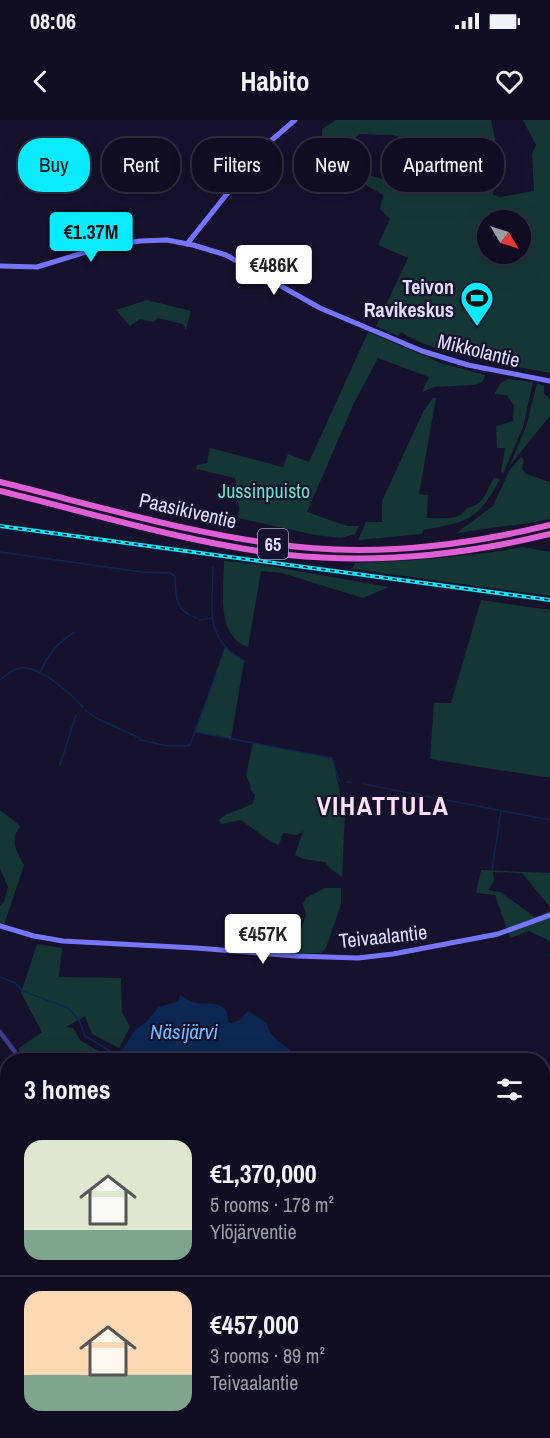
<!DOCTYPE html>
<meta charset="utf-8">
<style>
body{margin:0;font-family:"Archivo Narrow",sans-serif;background:#19162a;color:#f1f3f6;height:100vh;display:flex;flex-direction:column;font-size:22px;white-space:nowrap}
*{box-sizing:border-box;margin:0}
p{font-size:20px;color:#9c9ca5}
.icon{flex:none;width:33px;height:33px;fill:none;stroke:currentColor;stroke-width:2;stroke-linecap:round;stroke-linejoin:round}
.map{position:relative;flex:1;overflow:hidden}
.sheet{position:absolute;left:0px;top:933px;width:550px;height:386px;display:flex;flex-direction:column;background:#100d22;border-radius:24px 24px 0 0;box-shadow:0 6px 24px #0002,0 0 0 2px #302d40}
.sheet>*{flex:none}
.top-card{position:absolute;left:18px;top:18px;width:514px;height:54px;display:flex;gap:12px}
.needle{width:39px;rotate:128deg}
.controls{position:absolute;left:477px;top:90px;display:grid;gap:12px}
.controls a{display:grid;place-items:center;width:54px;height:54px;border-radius:50%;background:#100d22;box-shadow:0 6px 24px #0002,0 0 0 2px #302d40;font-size:30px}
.price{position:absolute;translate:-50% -51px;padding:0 14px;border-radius:6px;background:#fff;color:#222;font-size:20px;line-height:39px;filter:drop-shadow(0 2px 3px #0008)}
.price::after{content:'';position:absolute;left:50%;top:36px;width:18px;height:14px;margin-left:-9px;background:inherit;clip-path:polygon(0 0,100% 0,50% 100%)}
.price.on{background:#0aebff;color:#111}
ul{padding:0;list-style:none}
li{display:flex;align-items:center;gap:18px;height:150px;padding:0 24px}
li+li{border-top:2px solid #302d40}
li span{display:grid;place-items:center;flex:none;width:168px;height:120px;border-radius:18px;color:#555}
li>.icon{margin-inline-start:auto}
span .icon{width:72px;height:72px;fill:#fffc;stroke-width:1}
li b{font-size:26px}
h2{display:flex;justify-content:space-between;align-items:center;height:72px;padding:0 24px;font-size:26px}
.pill{padding:0 21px;border-radius:24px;background:#100d22;box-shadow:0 6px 24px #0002,0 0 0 2px #302d40;font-size:21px;line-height:54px}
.pill.on{background:#0aebff;color:#111}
.status{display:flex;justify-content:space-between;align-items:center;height:42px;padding:0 30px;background:#100d22;direction:ltr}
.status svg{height:16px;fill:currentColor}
header{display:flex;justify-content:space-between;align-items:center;height:78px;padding:0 24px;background:#100d22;font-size:27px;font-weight:700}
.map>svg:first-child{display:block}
.green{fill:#143736;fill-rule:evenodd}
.water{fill:#0c2751}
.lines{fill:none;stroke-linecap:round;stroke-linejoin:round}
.stream{stroke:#0c2751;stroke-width:1.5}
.tertiary{stroke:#3e3c8d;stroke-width:4.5}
.secondary{stroke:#7675ff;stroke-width:5}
.trunk{stroke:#e15fd5;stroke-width:6}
.rail-casing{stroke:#0aebff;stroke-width:4}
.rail{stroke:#16112d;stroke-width:1.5;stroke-dasharray:4.5;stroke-linecap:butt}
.labels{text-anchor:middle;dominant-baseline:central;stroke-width:4.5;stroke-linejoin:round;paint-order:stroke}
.shield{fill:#16112d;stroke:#a4a0c0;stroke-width:1.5}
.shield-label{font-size:18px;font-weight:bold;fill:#e1deff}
.poi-label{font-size:20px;font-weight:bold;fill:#e1deff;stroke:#16112d;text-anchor:end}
.street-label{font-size:20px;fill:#e1deff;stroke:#16112d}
.park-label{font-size:20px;fill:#65e3c2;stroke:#16112d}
.water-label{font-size:21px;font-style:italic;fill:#6cbdff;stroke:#16112d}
.district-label{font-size:26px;font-weight:bold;letter-spacing:1.5px;fill:#ffe0f4;stroke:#16112d}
</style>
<div class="status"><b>08:06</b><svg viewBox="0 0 49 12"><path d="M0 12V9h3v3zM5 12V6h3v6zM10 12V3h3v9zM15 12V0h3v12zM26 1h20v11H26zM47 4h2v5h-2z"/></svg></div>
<header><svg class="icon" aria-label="back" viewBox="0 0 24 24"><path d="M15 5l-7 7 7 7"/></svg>Habito<svg class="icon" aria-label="heart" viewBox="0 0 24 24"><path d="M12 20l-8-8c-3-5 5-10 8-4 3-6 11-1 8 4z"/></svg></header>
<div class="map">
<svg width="550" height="1318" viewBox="0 0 550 1318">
<rect width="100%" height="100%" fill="#16112d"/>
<g class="green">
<path d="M336 0H491L502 53 500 63 494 65 493 75 500 77 534 71 532 34 536 25 523 0H550V253C503 243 442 238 401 212L398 216 376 206 408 138 378 125 390 99 380 89 383 75 364 64 316 63 308 26 324 27 323 44 391 61 420 73 437 28 393 15 359 14 350 23 322 18V9ZM520 100V134H488V100Z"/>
<polygon points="147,180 191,191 186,210 183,204 158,198 153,202 140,199 130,206 116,190"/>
<path d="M368 212 441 243 485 255C483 262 482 263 475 265L434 267 422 272 429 257 378 238 354 283 307 392 347 406H359L355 414 341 418 315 415 238 398 239 389 235 358 196 349 197 345 207 343 210 328 283 347 288 334 309 342Z"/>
<polygon points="507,259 533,262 523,307 503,354 501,352 505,328 497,328 496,306 513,301 514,286 507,275 494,274 501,263"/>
<polygon points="537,263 544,266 544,274 550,279 550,296 510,345 526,307"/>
<path d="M433 278H436L419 374 428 375 427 398C439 398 461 401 467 388 485 384 485 373 494 358L500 359C478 400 468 402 423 410L422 414 358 420 366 402H382V381L424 290Z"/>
<path d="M521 337 524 340 522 349 526 354 550 362V399C518 406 487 407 455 414L493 386 509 351Z"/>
<path d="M523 427 550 432V476L352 449 355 443C413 441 466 437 523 427Z"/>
<path d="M224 441 263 445 389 467 363 478 282 453 261 451 248 527C215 516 224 469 224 441Z"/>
<polygon points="481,480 550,490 550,658 430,639 434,583 451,583"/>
<polygon points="225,527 244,541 231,619 195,612"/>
<polygon points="253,623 332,638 345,693 342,757 330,748 325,742 304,739 295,735 303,711 297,715 283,713 279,725 271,722 241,700 222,704 218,700 227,694 253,684 255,675 251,670 250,664 246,655"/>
<path d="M0 690 19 705 20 707C9 720 17 732 24 745L4 805 0 804V786L4 782 8 767 0 748Z"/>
<polygon points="481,750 550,753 550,787 522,753 493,752 494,761 488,770 500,772 535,797 550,791 550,821 529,811 510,818 495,775 476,773"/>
<polygon points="325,768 341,768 341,784 326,828 321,833 297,833 298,818 306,795 303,784 306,778"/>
<polygon points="37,824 62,828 59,857 121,858 122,892 130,907 119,928 92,914 85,896 97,889 66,907 73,908 80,920 103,934 98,940 25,940 18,929 42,912 21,873"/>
</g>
<g class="water">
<path d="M180 875C185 878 192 883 197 883 212 884 229 881 228 902L231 903 240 900 248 891 267 903C268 915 281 923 290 930L291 940H105L108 937 118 936 135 910 146 902 159 887 178 881Z"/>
<polygon points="136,1311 445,1311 445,1312 444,1318 139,1318"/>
</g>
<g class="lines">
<g class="stream">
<path d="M0 432 141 452 170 453 175 456C176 477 174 490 197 498"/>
<path d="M213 447C213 487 203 519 244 541"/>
<polyline points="199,500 213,498"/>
<path d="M40 553C47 535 58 522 75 512"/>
<path d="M0 560C6 555 13 549 20 548 40 545 71 574 83 587"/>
<path d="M85 590 98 599 140 618V620C156 623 174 629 190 625L195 612 332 638 339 661"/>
<polyline points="195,612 216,554"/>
<polyline points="60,645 76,595"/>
<polyline points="346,662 351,662"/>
<polyline points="363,664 550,700"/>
<polyline points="492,750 501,691"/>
<polyline points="549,836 550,835"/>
<polyline points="0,857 15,863 23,871 68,888 79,900 85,916 118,936"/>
</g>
<g class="tertiary">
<polyline points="0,912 21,940"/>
<polyline points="0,1126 8,1128"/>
</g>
<g class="secondary">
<polyline points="187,124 266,25 295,0"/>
<polyline points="0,146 37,147 109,125 140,121 167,120 193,125 226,135 320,188 422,231 468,245 550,261"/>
<polyline points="0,806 34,816 63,821 196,828 296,836 358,838 393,834 498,814 550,795"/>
</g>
<g class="trunk">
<path d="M0 362C102 387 206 419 311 428 392 435 472 424 550 405"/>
<path d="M0 371C95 394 191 424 288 435 376 444 464 435 550 414"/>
</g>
<defs>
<polyline id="rail" points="0,406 550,480"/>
</defs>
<use href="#rail" class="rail-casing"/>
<use href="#rail" class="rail"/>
</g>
<defs>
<symbol id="stadium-pin" viewBox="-11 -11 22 30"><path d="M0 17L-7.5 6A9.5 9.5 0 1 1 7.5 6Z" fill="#0aebff" stroke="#16112d"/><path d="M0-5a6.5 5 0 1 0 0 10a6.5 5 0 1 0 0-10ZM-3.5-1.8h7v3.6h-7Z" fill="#111"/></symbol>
</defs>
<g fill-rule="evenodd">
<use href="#stadium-pin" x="458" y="159" width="38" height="52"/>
</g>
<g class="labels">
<rect class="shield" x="258" y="409" width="30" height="30" rx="4.5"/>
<g class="shield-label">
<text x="273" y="424">65</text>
</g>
<g class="poi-label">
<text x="454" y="166">Teivon<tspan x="454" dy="23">Ravikeskus</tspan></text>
</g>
<g class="street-label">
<text transform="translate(479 230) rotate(14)">Mikkolantie</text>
<text transform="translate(188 390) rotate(13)">Paasikiventie</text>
<text transform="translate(383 816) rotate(-6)">Teivaalantie</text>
</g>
<g class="park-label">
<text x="264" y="370">Jussinpuisto</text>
</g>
<g class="water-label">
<text x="184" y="911">Näsijärvi</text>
</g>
<g class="district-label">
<text x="383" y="685">VIHATTULA</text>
</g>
</g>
</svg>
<div class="controls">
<a><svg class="needle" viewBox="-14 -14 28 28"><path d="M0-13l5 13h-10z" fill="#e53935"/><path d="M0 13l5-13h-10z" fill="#9c9ca5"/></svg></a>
</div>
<b class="price on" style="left:91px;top:143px">€1.37M</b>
<b class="price" style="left:274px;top:176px">€486K</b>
<b class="price" style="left:263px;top:845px">€457K</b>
<div class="top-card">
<a class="pill on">Buy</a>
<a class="pill">Rent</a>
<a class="pill">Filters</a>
<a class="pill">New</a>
<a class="pill">Apartment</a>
</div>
<section class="sheet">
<h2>3 homes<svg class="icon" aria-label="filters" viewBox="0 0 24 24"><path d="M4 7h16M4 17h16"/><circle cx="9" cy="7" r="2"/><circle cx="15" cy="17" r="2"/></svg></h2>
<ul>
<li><span style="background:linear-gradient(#dfe7d0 75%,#7fa58c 0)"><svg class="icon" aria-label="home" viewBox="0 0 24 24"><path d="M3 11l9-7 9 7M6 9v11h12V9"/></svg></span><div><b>€1,370,000</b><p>5 rooms · 178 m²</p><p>Ylöjärventie</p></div></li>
<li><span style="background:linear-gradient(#ffd9b3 70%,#7fa58c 0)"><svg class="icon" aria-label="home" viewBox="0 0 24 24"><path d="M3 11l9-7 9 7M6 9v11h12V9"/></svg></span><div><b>€457,000</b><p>3 rooms · 89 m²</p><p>Teivaalantie</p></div></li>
</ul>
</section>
</div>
